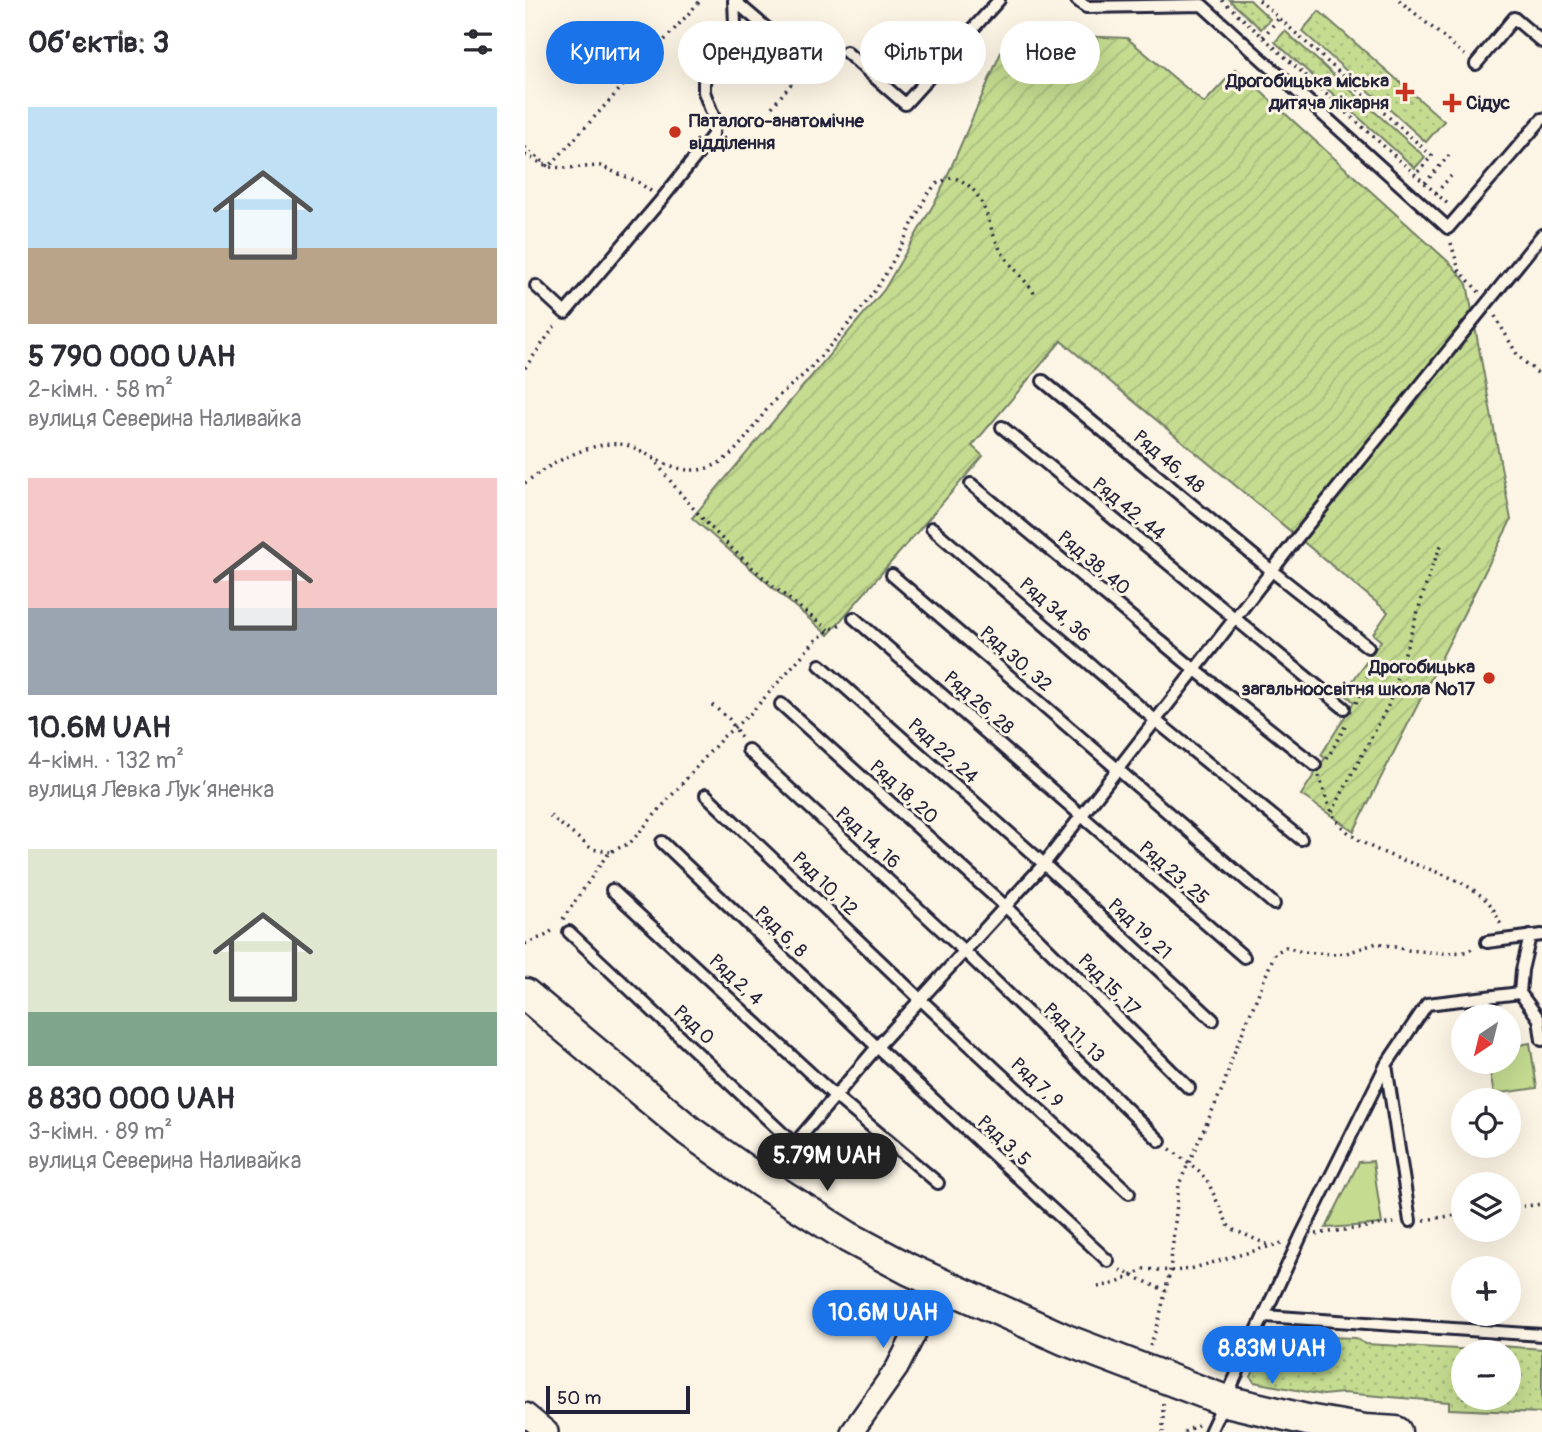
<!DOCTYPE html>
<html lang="uk">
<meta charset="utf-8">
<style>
body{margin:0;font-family:Pangolin,sans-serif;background:#f7f7f7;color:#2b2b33;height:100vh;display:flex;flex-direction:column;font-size:26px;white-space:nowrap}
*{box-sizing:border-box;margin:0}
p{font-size:23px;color:#7c7c81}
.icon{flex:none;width:38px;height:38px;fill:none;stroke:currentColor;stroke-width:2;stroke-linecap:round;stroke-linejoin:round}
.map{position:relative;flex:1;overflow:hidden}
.side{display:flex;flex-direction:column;background:#fff;width:525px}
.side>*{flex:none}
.guide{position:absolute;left:21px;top:21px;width:665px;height:63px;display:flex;gap:14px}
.needle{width:46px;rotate:215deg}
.controls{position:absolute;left:926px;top:1004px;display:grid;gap:14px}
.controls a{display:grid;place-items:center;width:70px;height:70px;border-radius:50%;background:#fff;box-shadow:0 7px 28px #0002;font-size:35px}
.scale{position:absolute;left:21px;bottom:18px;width:144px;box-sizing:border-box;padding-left:7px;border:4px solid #22223b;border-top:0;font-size:19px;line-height:24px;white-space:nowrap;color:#22223b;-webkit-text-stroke:5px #fcf5e5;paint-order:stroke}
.price{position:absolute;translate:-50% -60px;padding:0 16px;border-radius:24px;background:#1a73e8;color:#fff;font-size:23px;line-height:46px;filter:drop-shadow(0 2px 4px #0008)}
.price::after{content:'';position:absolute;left:50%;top:42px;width:21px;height:16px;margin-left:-10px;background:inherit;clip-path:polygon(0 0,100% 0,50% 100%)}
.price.selected{background:#222;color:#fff}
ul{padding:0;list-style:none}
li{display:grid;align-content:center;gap:14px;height:371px;padding:0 28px}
li span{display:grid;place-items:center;height:217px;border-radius:0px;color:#555}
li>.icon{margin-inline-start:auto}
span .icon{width:126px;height:126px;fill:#fffc;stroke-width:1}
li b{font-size:30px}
h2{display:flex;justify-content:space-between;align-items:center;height:84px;padding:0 28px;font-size:30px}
.chip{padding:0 24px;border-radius:32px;background:#fff;box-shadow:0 7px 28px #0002;font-size:24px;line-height:63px}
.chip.selected{background:#1a73e8;color:#fff}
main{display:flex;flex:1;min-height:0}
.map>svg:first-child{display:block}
.grass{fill:url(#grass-dots);stroke:#737e66;stroke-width:2;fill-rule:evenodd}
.park{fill:#c4db90;stroke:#737e66;stroke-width:2}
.garden{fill:url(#garden-furrows);stroke:#737e66;stroke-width:2}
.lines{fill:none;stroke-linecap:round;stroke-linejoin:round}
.lane-casing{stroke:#22223b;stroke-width:16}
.street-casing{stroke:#22223b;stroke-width:26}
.secondary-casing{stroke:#22223b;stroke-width:35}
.path{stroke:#22223b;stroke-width:3.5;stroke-dasharray:2 5;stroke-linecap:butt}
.lane{stroke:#fcf5e5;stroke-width:10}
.street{stroke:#fcf5e5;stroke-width:21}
.secondary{stroke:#fcf5e5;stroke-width:30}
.poi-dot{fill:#c8321e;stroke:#fcf5e5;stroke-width:2.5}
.labels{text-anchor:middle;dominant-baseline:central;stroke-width:6;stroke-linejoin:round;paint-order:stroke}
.poi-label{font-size:19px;font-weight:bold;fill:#22223b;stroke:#fcf5e5;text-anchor:end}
.street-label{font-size:19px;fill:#22223b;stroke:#fcf5e5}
</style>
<main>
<section class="side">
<h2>Об’єктів: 3<svg class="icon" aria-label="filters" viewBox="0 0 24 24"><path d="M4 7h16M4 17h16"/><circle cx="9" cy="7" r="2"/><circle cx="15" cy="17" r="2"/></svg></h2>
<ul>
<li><span style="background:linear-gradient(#bfe0f5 65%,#b9a48a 0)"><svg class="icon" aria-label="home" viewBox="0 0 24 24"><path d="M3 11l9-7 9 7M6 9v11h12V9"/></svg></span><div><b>5 790 000 UAH</b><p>2-кімн. · 58 m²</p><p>вулиця Северина Наливайка</p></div></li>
<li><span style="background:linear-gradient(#f6c9c9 60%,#9aa5b1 0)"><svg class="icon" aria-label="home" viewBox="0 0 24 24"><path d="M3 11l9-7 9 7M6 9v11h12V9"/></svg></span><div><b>10.6M UAH</b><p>4-кімн. · 132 m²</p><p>вулиця Левка Лукʼяненка</p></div></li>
<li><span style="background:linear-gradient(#dfe7d0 75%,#7fa58c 0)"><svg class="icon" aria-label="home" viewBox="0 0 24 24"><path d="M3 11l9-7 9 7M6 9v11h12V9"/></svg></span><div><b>8 830 000 UAH</b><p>3-кімн. · 89 m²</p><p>вулиця Северина Наливайка</p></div></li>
</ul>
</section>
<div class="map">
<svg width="1017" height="1432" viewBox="0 0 1017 1432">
<defs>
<pattern id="grass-dots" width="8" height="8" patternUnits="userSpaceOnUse" patternTransform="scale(1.75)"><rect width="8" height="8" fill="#c4db90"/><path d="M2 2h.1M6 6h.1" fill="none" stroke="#a8bc7d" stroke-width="1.8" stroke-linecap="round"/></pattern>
<pattern id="garden-furrows" width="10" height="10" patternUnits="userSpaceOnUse" patternTransform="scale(1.75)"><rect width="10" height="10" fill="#c4db90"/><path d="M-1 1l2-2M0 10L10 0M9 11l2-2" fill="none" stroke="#a8bc7d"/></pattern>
</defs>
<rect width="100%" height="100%" fill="#fcf5e5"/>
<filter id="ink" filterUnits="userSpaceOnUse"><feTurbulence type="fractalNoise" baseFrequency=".0143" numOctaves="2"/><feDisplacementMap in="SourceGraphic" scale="14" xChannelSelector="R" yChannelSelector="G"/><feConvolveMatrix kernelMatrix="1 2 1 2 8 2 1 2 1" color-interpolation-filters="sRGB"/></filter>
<g filter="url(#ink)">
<g class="grass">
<polygon points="704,0 725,0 745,19 736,29"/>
<polygon points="794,11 919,121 901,142 777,31"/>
<polygon points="760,31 900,157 890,168 750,42"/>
<path d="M748 1335 831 1338 840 1344 970 1351 976 1346 1017 1349V1413L924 1409V1402L818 1393 798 1395 729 1382 726 1377 741 1341ZM938 1353H984V1398H938Z"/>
</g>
<g class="park">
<polygon points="1005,1043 1012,1088 969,1094 963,1062 984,1062 984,1047"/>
<polygon points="848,1161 857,1224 801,1228 834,1162"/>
</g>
<polygon class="garden" points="554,36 602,38 679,103 711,69 927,265 942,284 986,520 829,831 776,795 800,758 796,755 829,702 819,693 856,641 848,634 863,612 536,341 447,446 458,456 303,635 167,518 359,290 414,195 480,43"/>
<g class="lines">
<defs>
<g id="lane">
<polyline points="552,0 561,7 677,5 923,228 1017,119"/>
<polyline points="211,2 267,50"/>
<polyline points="321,52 380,104 474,0"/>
<polyline points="951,64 989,18 1017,42"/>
<polyline points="11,286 40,313 137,199 188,135 189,118 179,92 179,82 210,24 209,0"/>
<polyline points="518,381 747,571 843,647"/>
<polyline points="477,427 819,708"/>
<polyline points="446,484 669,669 790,765"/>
<polyline points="407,528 630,720 776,839"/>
<polyline points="367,575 749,904"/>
<polyline points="329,618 719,957"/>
<polyline points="295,665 519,864 688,1020"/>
<polyline points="256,704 480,906 664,1088"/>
<polyline points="223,750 439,951 635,1141"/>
<polyline points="181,795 395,999 604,1193"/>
<polyline points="137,842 352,1047 583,1261"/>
<polyline points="87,890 310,1096 413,1183"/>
<polyline points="44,932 269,1144"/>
<polyline points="1005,936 997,970 995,993 1014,1019 1017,1040"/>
<polyline points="962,942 1017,935"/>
<polyline points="861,1065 885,1221"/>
<polyline points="238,1181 352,1047 519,864 773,537 1017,235"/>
<polyline points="739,1316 1017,1335"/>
<polyline points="685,1432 776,1236 861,1065 902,1004 995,993"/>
</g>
<g id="street">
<polyline points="0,1414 22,1432"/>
<polyline points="327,1432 372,1368 415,1284"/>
</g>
<polyline id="secondary" points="0,994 164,1131 236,1182 323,1237 385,1270 541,1340 701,1401 782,1420 840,1430 871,1432"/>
</defs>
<use href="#lane" class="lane-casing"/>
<use href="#street" class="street-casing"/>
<use href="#secondary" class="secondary-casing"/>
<g class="path">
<polyline points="697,0 924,205"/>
<polyline points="734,0 907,156 891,174"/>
<polyline points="874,0 941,56"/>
<polyline points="738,37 754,18"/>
<polyline points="279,47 286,45 309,49"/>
<polyline points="247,107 266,84 266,64"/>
<polyline points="0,147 24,167 176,0"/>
<polyline points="0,155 24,167 43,168 75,166 113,182 127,192"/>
<polyline points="900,183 926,153"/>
<polyline points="911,193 926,176"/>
<polyline points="926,243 934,270 954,292"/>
<polyline points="970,316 993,356 1017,377"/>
<polyline points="0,368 32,323"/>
<path d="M128 458C177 526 237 580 304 630"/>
<path d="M0 483C24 464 76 434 107 447 128 456 146 471 171 470 208 468 226 427 248 402 259 389 275 380 287 366 311 339 341 306 360 275 375 249 388 222 402 195L411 184 427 177C464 188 460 227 478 254 487 268 500 279 509 293"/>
<polyline points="831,703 850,659"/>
<polyline points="187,705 204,719 217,739"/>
<polyline points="802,759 822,723"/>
<path d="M794 776C799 790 803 810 812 821 848 865 924 862 963 902 969 908 972 917 976 925"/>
<polyline points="807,812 864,704 906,569 918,541"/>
<polyline points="25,816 67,849 85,852"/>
<polyline points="38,919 79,859 85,852 105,843 198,737 225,714 290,641 304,630 318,623"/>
<polyline points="0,944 22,935 30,928"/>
<polyline points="645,1149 674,1171 683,1182 703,1225 709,1230 746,1246"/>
<polyline points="984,1208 1017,1204"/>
<polyline points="899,1220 938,1214"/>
<polyline points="791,1234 870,1223"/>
<polyline points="595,1270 641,1291"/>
<polyline points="573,1287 592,1283 619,1269 650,1271 665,1269 757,1243"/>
<polyline points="625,1346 633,1324 645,1271 654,1184 699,1085 707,1058 750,953 761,947 777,952 807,954 822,953 852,943 883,950 917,953 941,952 951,947"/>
<polyline points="638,1403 638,1432"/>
<polyline points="659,1432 673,1425"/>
</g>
<use href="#lane" class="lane"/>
<use href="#street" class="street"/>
<use href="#secondary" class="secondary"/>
</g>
</g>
<g class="poi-dot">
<path d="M876.5 81.5h7v7h7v7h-7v7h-7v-7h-7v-7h7z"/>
<path d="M923.5 92.5h7v7h7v7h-7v7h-7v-7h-7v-7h7z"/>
<circle cx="150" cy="132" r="7"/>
<circle cx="964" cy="678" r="7"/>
</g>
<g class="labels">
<g class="poi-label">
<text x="864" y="81">Дрогобицька міська<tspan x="864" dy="22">дитяча лікарня</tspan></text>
<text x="941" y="103" text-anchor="start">Сідус</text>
<text x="164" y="121" text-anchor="start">Паталого-анатомічне<tspan x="164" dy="22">відділення</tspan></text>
<text x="950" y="667">Дрогобицька<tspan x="950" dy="22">загальноосвітня школа №17</tspan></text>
</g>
<g class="street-label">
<text transform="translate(644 462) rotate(40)">Ряд 46, 48</text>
<text transform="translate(604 509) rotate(39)">Ряд 42, 44</text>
<text transform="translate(569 563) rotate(40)">Ряд 38, 40</text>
<text transform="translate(530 610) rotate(41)">Ряд 34, 36</text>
<text transform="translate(491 659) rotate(41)">Ряд 30, 32</text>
<text transform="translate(454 703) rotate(41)">Ряд 26, 28</text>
<text transform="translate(418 751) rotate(42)">Ряд 22, 24</text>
<text transform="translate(379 792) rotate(42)">Ряд 18, 20</text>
<text transform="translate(343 838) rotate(43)">Ряд 14, 16</text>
<text transform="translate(649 873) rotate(41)">Ряд 23, 25</text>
<text transform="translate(300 884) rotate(44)">Ряд 10, 12</text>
<text transform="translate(615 929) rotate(43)">Ряд 19, 21</text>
<text transform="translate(256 932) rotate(44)">Ряд 6, 8</text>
<text transform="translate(211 980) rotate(43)">Ряд 2, 4</text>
<text transform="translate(584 985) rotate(45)">Ряд 15, 17</text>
<text transform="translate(169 1025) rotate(43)">Ряд 0</text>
<text transform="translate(549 1033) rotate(44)">Ряд 11, 13</text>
<text transform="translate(512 1083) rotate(43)">Ряд 7, 9</text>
<text transform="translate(479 1141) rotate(43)">Ряд 3, 5</text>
</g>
</g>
</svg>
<div class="controls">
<a><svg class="needle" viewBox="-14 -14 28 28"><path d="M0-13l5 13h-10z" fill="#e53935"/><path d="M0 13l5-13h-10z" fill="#7c7c81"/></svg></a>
<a><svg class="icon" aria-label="locate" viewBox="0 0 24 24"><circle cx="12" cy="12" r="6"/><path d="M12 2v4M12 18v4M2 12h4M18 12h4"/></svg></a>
<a><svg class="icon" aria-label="layers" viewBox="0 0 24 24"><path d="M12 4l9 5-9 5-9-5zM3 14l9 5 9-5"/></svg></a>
<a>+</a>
<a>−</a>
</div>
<div class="scale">50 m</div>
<b class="price selected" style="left:302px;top:1193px">5.79M UAH</b>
<b class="price" style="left:358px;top:1350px">10.6M UAH</b>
<b class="price" style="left:747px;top:1386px">8.83M UAH</b>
<div class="guide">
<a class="chip selected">Купити</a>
<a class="chip">Орендувати</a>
<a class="chip">Фільтри</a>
<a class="chip">Нове</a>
</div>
</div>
</main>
